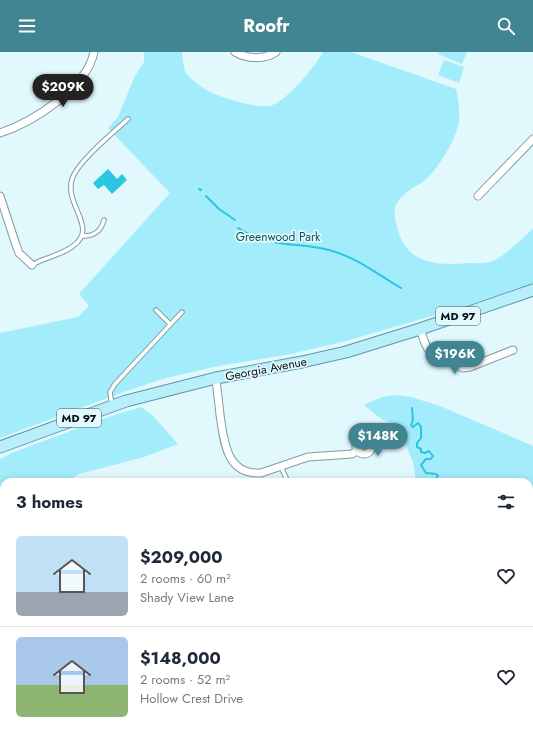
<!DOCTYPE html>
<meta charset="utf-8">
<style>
body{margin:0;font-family:Jost,sans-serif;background:#f6f6f7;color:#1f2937;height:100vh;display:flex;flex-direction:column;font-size:15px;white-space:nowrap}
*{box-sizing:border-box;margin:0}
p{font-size:13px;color:#747a83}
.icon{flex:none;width:22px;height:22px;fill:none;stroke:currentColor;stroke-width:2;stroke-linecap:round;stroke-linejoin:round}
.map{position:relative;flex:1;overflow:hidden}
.panel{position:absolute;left:0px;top:426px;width:533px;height:256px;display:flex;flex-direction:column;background:#fff;border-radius:12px 12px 0 0;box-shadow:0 2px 10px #0003}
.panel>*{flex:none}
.price{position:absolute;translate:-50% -34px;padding:0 9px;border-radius:14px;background:#418593;color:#fff;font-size:13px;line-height:26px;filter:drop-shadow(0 1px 2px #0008)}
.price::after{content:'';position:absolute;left:50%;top:24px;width:12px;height:9px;margin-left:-6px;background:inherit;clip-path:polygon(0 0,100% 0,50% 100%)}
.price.active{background:#222;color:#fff}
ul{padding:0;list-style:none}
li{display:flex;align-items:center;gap:12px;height:100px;padding:0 16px}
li+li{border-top:1px solid #e0e1e3}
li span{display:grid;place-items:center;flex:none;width:112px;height:80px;border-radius:6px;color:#555}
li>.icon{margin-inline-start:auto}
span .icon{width:48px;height:48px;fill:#fffc;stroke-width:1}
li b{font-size:17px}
h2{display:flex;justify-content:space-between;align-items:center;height:48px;padding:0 16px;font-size:17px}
header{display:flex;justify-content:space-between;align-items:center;height:52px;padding:0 16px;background:#418593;color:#fff;font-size:18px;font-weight:700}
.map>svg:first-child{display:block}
.green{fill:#a3ecfc}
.water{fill:#2bc6e1}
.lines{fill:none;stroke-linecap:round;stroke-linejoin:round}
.stream{stroke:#2bc6e1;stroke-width:2}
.lane-casing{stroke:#829ca2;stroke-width:5.5}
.street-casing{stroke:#829ca2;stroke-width:9}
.secondary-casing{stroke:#829ca2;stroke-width:12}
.primary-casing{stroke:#5b99a7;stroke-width:13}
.lane{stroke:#fff;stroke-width:3.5}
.street{stroke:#fff;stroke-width:7}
.secondary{stroke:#fff;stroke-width:10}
.primary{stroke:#b8effa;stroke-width:11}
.labels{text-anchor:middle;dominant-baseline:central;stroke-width:3.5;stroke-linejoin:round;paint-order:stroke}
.shield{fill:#e1f8fd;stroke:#485558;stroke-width:1}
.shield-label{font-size:11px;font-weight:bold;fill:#060f12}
.park-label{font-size:12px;fill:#15525d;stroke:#e1f8fd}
.street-label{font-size:12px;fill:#060f12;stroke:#e1f8fd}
</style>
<header><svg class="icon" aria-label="menu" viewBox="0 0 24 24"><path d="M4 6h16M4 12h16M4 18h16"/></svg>Roofr<svg class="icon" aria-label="search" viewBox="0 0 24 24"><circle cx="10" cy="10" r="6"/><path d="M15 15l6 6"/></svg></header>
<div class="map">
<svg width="533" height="682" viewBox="0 0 533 682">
<rect width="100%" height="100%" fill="#e1f8fd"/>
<g class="green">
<path d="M144 0H182C183 6 183 15 186 21 188 25 205 38 210 40 223 46 259 58 273 53 290 45 314 16 323 0H351L456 37C458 47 460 58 459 68 458 85 436 122 421 131 411 137 398 144 395 156 394 162 395 168 397 174 405 212 436 214 468 211 475 211 484 212 490 210 505 205 521 187 533 177V231L459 256 346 289 291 302 218 314 166 326 121 341 0 386V281L78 265 89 254 79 242 170 141 108 76 118 65 134 26 144 10Z"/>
<polygon points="439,0 467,0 462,12 438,2"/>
<polygon points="444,8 464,15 459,31 438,23"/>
<polygon points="396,343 411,345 440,354 533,394 533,591 529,586 529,430 416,430 413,410 397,374 380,366 364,353 382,345"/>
<polygon points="141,355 153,364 178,392 144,405 79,422 66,430 4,430 4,483 0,488 0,407 12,401 105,366"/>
<polygon points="0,489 4,494 4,515 0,510"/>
</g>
<polygon class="water" points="108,117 117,127 122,122 127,128 112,142 104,133 98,137 93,131"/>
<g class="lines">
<g class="stream">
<polyline points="199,137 201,138"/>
<polyline points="206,144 219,157 235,168"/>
<path d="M238 176C267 196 297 190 329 198 356 205 377 222 401 236"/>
<polyline points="412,356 413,368 411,373 413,375 418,371 421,375 421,386 417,391 417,395 421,397 421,400 425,401 429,399 433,404 431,407 426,407 421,413 426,421 436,422 438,424 434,430"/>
<polyline points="529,520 533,531"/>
<polyline points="533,543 532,546 533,548"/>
</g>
<defs>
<g id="lane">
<path d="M83 184C95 184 101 179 104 168"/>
<path d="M32 213C45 205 60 204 73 194 99 176 64 153 72 127 78 109 113 81 128 67"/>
<polyline points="156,258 170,272"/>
<polyline points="112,353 110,340 115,332 182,260"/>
<polyline points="281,415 288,430"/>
</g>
<g id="street">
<path d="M235 0C247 7 264 8 276 0"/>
<path d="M0 81C33 70 87 36 94 0"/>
<polyline points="0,144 16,193 19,201 32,213"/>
<polyline points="478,144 533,87"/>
<polyline points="420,277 425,291 428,297 433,301 463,316 470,315 513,298"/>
<path d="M216 326C217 339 219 351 220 363 224 389 226 423 261 421L308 405 352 402 358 398"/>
<circle cx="364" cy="394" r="8"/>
<polyline points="26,678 29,682"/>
<polyline points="293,678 318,679 329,678"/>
<polyline points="421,678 433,682"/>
<polyline points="114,682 115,678"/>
<polyline points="132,682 133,678"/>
<polyline points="190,682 191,678"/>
<polyline points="453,682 455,678"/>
</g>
<g id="secondary">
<polyline points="0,528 4,533"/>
<polyline points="90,678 90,682"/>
</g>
<polyline id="primary" points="0,395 126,349 216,326 302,310 346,300 420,277 533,238"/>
</defs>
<use href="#lane" class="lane-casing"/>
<use href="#street" class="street-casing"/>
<use href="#secondary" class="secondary-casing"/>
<use href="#primary" class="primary-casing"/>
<use href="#lane" class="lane"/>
<use href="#street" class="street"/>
<use href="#secondary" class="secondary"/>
<use href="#primary" class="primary"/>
</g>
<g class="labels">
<g class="shield">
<rect x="436" y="255" width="44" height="18" rx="3"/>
<rect x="57" y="357" width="44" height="18" rx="3"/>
</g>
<g class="shield-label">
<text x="458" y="264">MD 97</text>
<text x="79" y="366">MD 97</text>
</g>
<g class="park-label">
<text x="278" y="185">Greenwood Park</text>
</g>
<g class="street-label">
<text transform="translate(266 317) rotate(-11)">Georgia Avenue</text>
</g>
</g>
</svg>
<b class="price active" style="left:63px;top:56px">$209K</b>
<b class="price" style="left:455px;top:323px">$196K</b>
<b class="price" style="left:378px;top:405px">$148K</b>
<section class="panel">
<h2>3 homes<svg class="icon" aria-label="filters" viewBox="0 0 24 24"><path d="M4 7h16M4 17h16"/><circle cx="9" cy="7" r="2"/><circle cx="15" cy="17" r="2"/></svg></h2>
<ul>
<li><span style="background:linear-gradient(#bfe0f5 70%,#9aa5b1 0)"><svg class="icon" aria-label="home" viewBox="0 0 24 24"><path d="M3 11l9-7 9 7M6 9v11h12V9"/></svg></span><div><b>$209,000</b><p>2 rooms · 60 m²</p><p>Shady View Lane</p></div><svg class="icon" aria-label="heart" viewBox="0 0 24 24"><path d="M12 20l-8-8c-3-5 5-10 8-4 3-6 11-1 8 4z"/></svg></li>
<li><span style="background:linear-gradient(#a9c7e8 60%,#8fb573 0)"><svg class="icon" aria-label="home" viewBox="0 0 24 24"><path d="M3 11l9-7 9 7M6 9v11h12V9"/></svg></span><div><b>$148,000</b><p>2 rooms · 52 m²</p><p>Hollow Crest Drive</p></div><svg class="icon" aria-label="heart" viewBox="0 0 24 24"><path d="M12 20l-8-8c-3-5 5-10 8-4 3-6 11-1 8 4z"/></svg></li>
</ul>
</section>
</div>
